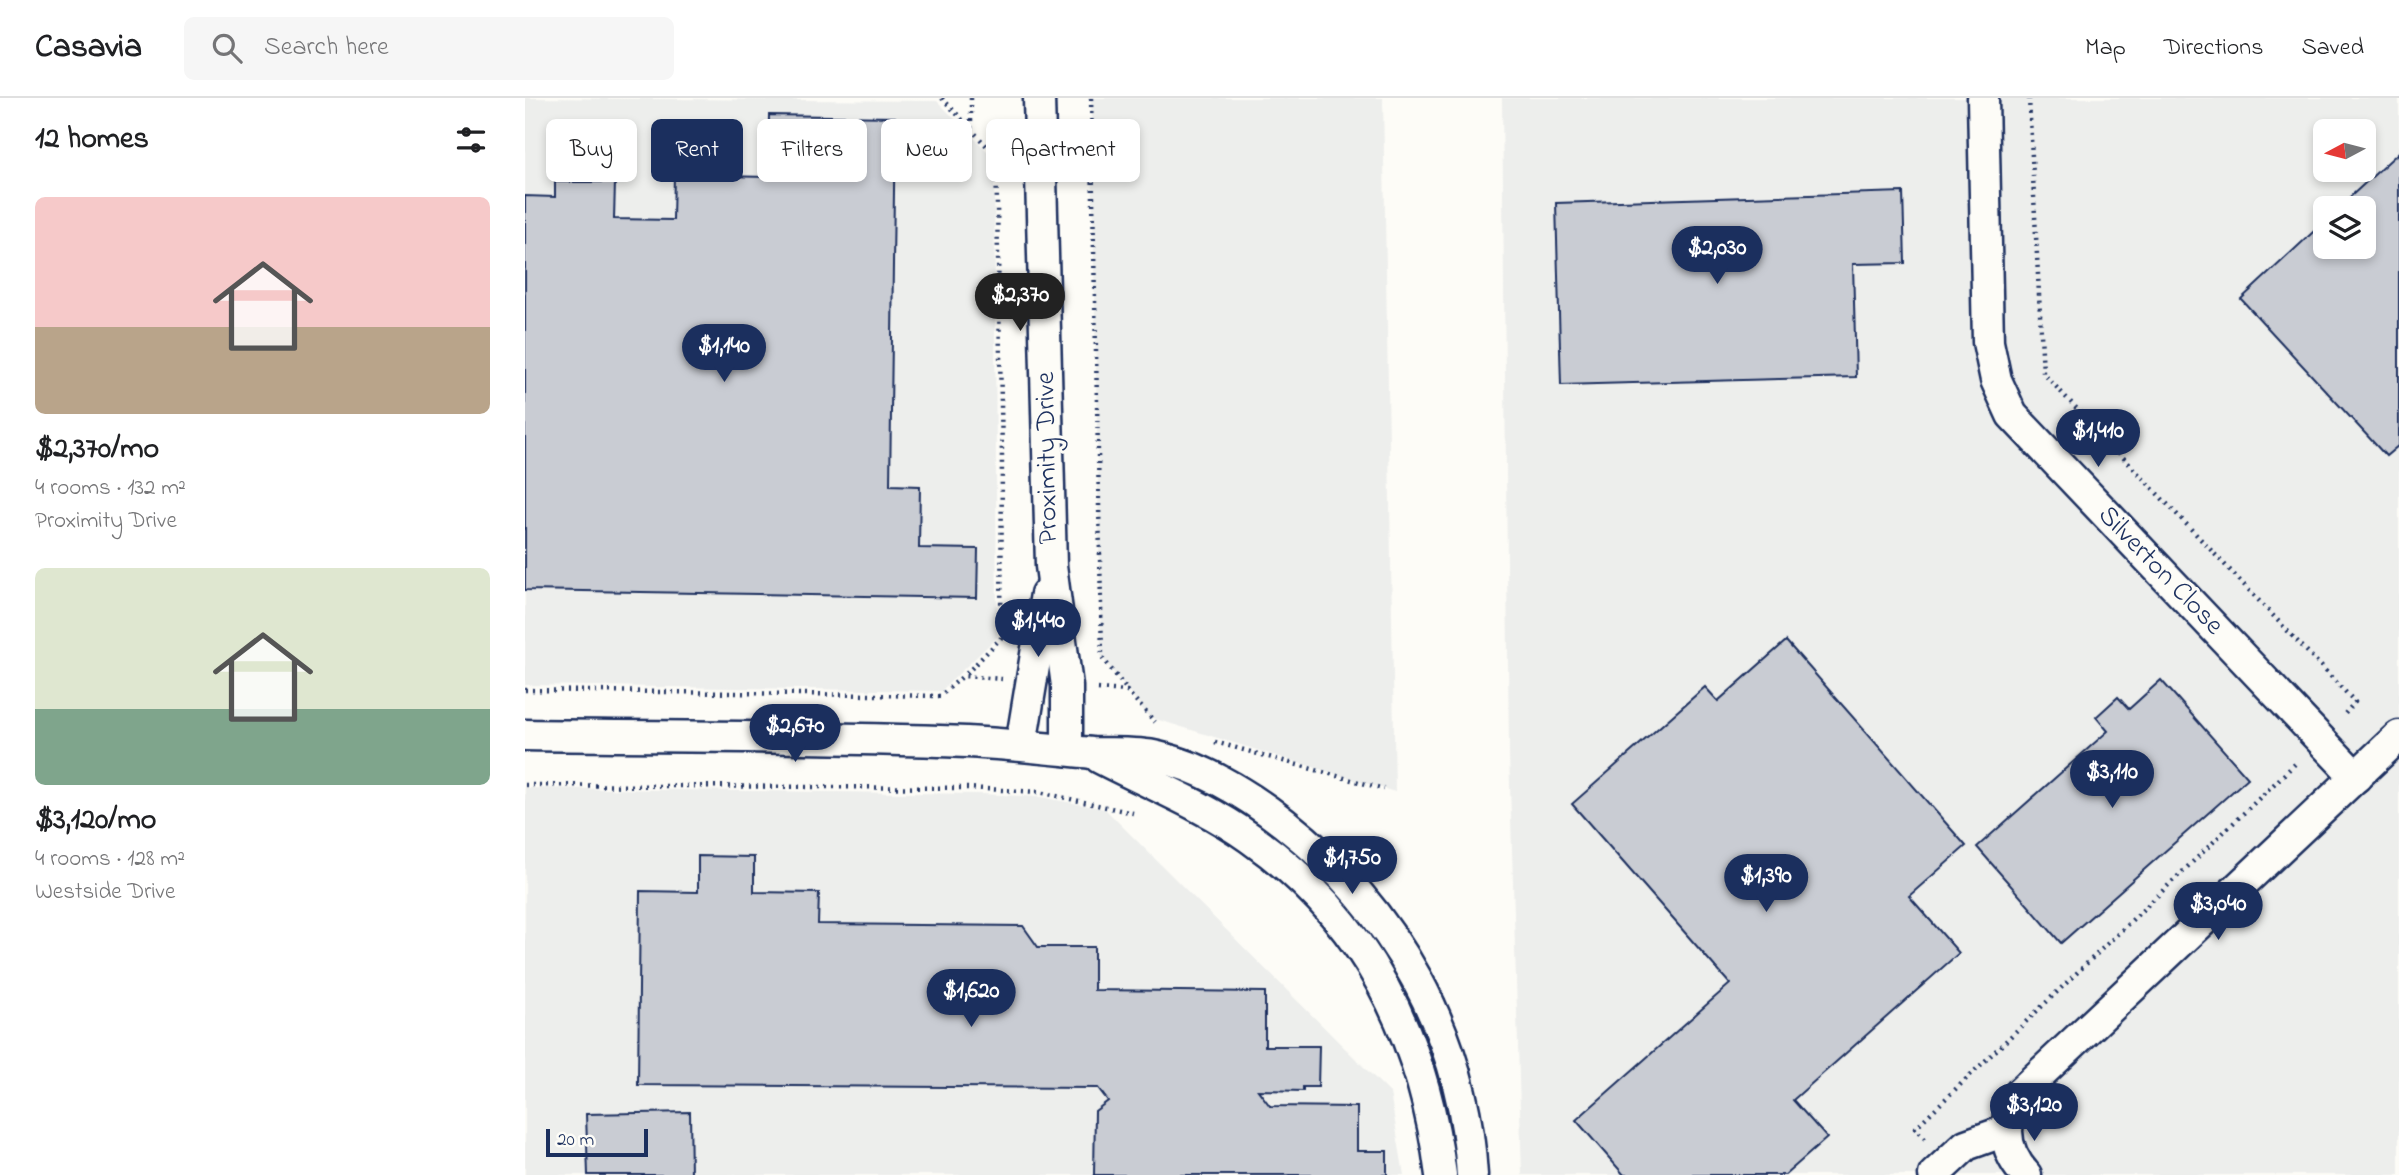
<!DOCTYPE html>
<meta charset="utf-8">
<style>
body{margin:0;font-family:"Indie Flower",sans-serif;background:#f6f6f6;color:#202124;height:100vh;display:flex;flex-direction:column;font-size:26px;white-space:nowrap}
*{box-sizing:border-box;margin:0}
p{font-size:23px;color:#757577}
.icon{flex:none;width:38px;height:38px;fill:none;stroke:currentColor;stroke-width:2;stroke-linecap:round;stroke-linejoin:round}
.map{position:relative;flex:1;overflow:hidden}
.drawer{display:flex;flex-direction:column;background:#fff;width:525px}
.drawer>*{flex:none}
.guide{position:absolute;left:21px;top:21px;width:665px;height:63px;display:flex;gap:14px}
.needle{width:46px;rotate:263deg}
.tools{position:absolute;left:1788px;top:21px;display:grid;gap:14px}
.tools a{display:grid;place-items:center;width:63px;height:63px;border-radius:10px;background:#fff;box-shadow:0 4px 10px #0003;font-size:35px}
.scale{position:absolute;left:21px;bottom:18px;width:102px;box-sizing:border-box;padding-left:7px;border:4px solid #1b2f5e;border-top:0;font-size:19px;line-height:24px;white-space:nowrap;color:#1b2f5e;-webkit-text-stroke:5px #fdfcf7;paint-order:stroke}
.price{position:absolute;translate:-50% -60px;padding:0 16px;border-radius:24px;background:#1b2f5e;color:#fff;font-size:23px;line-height:46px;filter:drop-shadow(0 2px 4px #0008)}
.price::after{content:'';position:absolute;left:50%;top:42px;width:21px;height:16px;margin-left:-10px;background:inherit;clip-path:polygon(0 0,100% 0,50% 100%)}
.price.selected{background:#222;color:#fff}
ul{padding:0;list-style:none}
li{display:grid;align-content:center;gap:14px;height:371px;padding:0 35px}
li span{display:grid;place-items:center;height:217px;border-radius:10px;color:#555}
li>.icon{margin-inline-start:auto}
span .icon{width:126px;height:126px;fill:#fffc;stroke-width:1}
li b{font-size:30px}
h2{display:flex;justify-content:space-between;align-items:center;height:84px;padding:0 35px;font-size:30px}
.tag{padding:0 24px;border-radius:10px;background:#fff;box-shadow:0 4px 10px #0003;font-size:24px;line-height:63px}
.tag.selected{background:#1b2f5e;color:#fff}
header{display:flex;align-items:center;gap:42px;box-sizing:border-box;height:98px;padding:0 35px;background:#fff;border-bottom:2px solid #e0e0e0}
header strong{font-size:33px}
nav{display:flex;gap:38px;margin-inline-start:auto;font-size:24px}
.search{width:490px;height:63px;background:#f6f6f6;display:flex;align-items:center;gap:18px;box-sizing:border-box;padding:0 24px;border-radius:10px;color:#757577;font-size:26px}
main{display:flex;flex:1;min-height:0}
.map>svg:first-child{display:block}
.built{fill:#edeeec;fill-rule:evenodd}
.building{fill:#c9ccd3;stroke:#1b2f5e;stroke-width:2}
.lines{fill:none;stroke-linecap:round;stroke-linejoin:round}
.street-casing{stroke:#1b2f5e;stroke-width:35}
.path{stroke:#1b2f5e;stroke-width:4.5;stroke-dasharray:2 5;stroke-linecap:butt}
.street{stroke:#fdfcf7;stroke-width:30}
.labels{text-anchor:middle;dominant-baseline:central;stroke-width:6;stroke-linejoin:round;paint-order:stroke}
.street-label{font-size:28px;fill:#1b2f5e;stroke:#fdfcf7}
</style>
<header>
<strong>Casavia</strong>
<div class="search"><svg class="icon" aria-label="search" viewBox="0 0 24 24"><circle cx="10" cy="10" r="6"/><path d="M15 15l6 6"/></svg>Search here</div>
<nav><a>Map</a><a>Directions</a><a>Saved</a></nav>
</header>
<main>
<section class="drawer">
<h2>12 homes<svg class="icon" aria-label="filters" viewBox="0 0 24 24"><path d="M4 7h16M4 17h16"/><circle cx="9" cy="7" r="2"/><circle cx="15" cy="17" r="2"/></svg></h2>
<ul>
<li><span style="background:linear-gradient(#f6c9c9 60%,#b9a48a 0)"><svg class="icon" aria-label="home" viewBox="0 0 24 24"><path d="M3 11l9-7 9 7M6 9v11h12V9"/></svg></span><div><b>$2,370/mo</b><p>4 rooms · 132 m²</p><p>Proximity Drive</p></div></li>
<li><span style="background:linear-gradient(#dfe7d0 65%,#7fa58c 0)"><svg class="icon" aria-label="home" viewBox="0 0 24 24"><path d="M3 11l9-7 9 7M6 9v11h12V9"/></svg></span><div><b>$3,120/mo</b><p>4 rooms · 128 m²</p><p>Westside Drive</p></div></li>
</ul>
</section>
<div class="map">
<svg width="1874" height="1077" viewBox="0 0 1874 1077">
<rect width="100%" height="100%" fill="#fdfcf7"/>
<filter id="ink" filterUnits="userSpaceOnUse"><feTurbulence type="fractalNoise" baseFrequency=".0143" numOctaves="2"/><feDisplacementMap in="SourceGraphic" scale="14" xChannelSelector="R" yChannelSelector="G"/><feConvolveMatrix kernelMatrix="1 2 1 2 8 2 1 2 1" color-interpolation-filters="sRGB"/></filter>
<g filter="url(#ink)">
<g class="built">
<polygon points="0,0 412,3 469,60 472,539 416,593 0,587"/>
<polygon points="566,0 858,0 870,694 624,619 576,558"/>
<path d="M977 0H1874V1077H997L984 655ZM1801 33H1839V72H1801ZM1801 110H1839V149H1801Z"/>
<polygon points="0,690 457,696 515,699 580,711 865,995 879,1077 0,1077"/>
</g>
<g class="building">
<polygon points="244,17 370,19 365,387 395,388 394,450 453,451 452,500 0,492 0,98 30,99 30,84 90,84 89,121 148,122 149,77 243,79"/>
<polygon points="1874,54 1874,347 1861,358 1716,201 1801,122 1801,149 1839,149 1839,110 1813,110"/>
<polygon points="1378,94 1380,165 1328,166 1331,279 1036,287 1031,105"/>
<polygon points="1261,543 1441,748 1384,798 1434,855 1268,1002 1302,1040 1260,1077 1099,1077 1051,1022 1205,886 1047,706 1180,589 1193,603"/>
<polygon points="1636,582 1723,680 1536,845 1452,749 1583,633 1571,619 1593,599 1604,611"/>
<polygon points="173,758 229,759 229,794 294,795 293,826 498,828 513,849 569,849 569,892 740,894 740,948 794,948 793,989 778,989 778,993 733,992 745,1008 832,1009 832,1053 862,1053 862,1077 569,1077 570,1013 583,1003 573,990 113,987 115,793 173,794"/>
<polygon points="165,1014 166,1077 63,1077 61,1016"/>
</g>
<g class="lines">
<defs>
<g id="street">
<polyline points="514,0 526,468 542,588 542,651"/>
<polyline points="1458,0 1463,244 1471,282 1487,317 1831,679"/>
<path d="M0 637C147 639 295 638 442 644 484 646 526 651 567 655 588 656 612 654 633 659 678 669 723 697 759 725 869 811 939 936 947 1077"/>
<polyline points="496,647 521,496"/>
<path d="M575 660C625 686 680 708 725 740 842 822 898 938 916 1077"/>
<polyline points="1409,1077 1441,1047 1480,1033"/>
<path d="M1501 1077C1477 1051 1476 1022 1496 994L1874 638"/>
</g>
</defs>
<use href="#street" class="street-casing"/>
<g class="path">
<polyline points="417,0 471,58 477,355 476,540 439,578"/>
<polyline points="566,0 577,559 602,592"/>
<polyline points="1504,0 1518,275 1830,604 1818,618"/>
<polyline points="446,30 446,0"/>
<polyline points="573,591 602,593 630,624"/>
<polyline points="0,592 415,598 438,578 477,581"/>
<polyline points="690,644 859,691"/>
<polyline points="0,687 442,690 514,694 608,715"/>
<polyline points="1400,1041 1390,1030 1772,664"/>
</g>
<use href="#street" class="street"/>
</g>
</g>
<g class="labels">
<g class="street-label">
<text transform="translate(523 360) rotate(-91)">Proximity Drive</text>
<text transform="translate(1635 473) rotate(46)">Silverton Close</text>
</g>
</g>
</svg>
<div class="tools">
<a><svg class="needle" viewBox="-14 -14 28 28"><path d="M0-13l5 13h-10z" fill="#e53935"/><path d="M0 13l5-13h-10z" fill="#757577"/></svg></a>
<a><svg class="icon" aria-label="layers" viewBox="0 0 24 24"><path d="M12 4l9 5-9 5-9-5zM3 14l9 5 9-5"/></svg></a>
</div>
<div class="scale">20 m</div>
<b class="price" style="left:1192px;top:188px">$2,030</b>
<b class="price selected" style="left:495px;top:235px">$2,370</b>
<b class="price" style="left:199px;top:286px">$1,140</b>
<b class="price" style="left:1573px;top:371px">$1,410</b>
<b class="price" style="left:513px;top:561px">$1,440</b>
<b class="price" style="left:270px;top:666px">$2,670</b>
<b class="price" style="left:1587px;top:712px">$3,110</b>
<b class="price" style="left:827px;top:798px">$1,750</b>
<b class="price" style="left:1241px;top:816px">$1,390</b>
<b class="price" style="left:1693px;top:844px">$3,040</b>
<b class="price" style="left:446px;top:931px">$1,620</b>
<b class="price" style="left:1509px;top:1045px">$3,120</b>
<div class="guide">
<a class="tag">Buy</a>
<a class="tag selected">Rent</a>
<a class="tag">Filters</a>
<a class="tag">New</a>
<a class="tag">Apartment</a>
</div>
</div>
</main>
